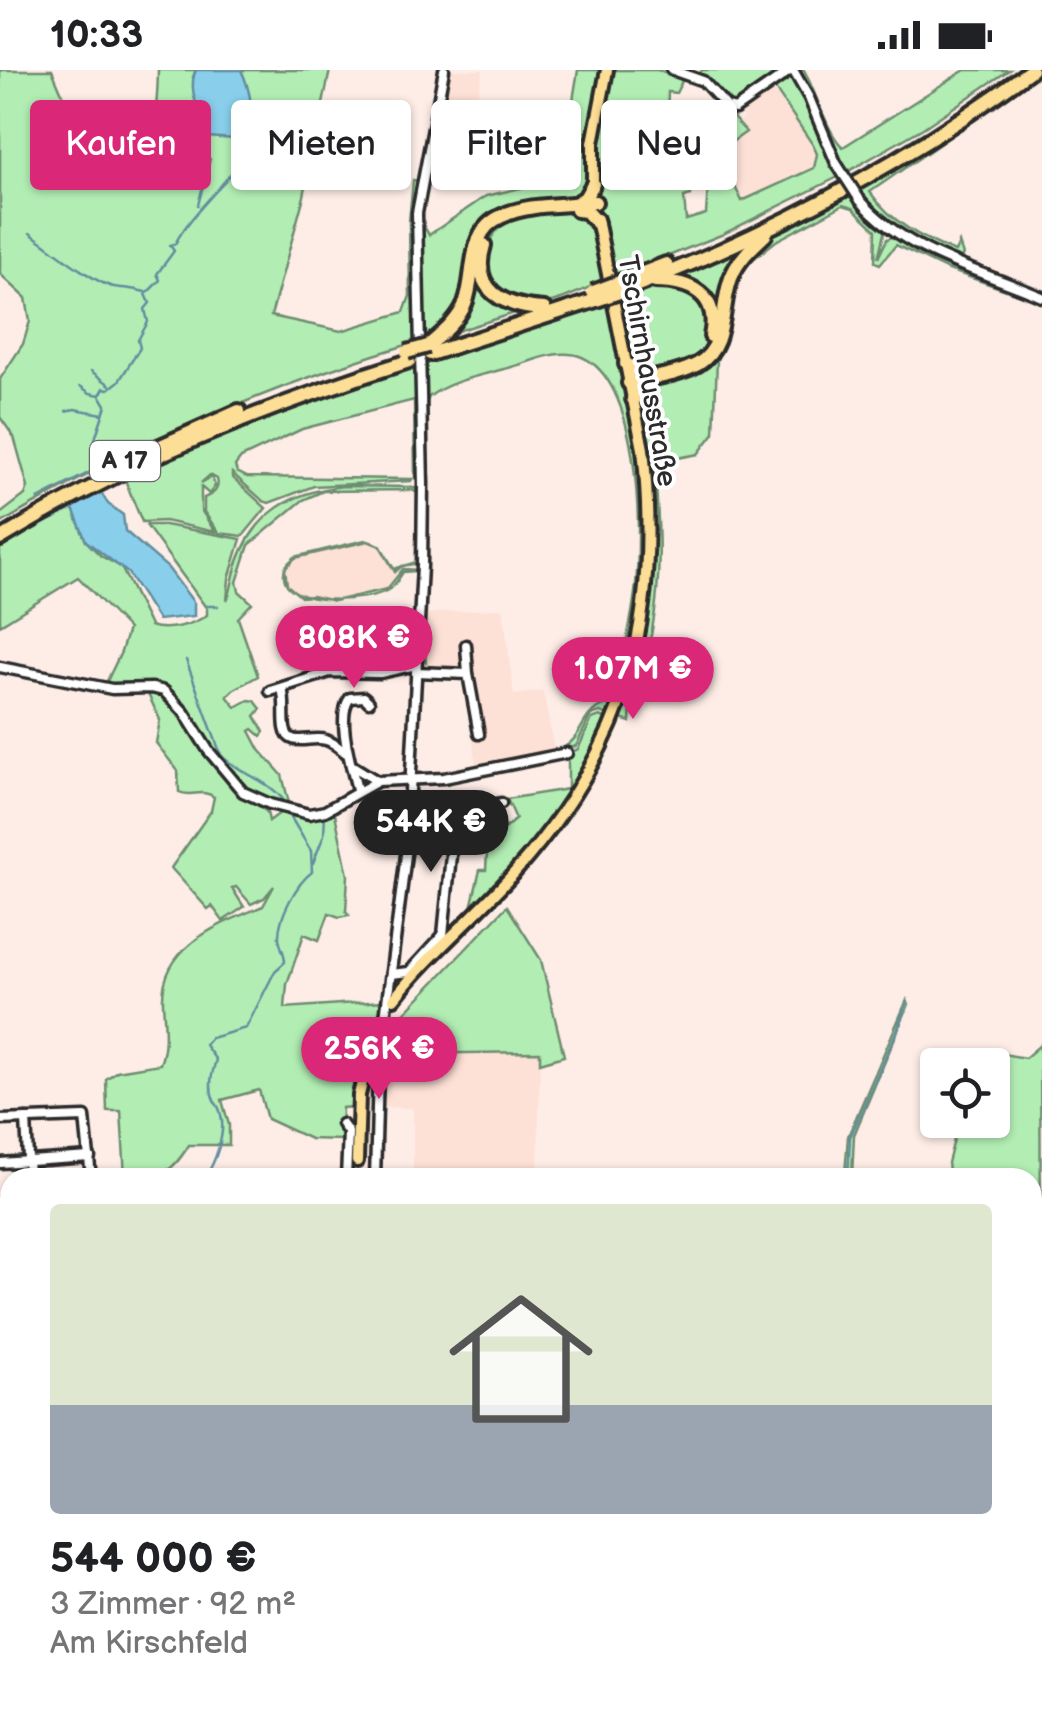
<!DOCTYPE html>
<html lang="de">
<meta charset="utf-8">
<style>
body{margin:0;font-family:"Balsamiq Sans",sans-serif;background:#f2f2f2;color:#202124;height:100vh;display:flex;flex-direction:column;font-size:38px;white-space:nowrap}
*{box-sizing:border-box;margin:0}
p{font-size:32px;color:#757577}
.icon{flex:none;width:55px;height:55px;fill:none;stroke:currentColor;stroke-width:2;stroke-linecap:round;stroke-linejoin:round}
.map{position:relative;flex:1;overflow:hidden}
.details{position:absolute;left:0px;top:1098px;width:1042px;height:552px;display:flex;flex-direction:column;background:#fff;border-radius:30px 30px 0 0;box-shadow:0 2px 8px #0004}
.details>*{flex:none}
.top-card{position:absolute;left:30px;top:30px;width:982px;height:90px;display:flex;gap:20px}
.fabs{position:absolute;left:920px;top:978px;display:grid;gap:20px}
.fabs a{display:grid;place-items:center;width:90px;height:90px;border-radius:10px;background:#fff;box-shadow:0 2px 8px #0004;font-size:50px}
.price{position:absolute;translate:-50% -85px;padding:0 22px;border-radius:35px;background:#db2777;color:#fff;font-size:32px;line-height:65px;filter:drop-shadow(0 2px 5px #0008)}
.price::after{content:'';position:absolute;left:50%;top:60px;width:30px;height:22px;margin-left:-15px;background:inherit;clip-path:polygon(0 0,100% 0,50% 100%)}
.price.selected{background:#222;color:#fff}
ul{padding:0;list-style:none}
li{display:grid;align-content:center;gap:20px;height:530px;padding:0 50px}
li+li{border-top:2px solid #e0e0e0}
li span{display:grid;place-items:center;height:310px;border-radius:10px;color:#555}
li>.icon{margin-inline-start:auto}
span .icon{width:180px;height:180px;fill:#fffc;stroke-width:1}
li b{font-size:42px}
.pill{padding:0 35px;border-radius:10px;background:#fff;box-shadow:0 2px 8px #0004;font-size:35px;line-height:90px}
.pill.selected{background:#db2777;color:#fff}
.status{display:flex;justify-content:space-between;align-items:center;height:70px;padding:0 50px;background:#fff;direction:ltr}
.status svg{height:28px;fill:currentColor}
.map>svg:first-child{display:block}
.built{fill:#fde0d6}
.green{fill:#b2eeb4;stroke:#6e8c70;stroke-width:2.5}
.water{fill:#89cfeb;stroke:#638d9e;stroke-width:2.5}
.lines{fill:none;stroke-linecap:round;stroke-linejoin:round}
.stream{stroke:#638d9e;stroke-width:2.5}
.major-tunnel{stroke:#d4c6c1;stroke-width:10;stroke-dasharray:10 5;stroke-linecap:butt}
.minor-casing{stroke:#2b2b2b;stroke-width:15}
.major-casing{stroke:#2b2b2b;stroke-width:18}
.highway-casing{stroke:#2b2b2b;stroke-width:20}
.minor{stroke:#fff;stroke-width:8}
.major{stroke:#fdde96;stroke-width:10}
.highway{stroke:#fdde96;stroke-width:12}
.minor-bridge-casing{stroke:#2b2b2b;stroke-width:15;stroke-linecap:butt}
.highway-bridge-casing{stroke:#2b2b2b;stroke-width:20;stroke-linecap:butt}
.minor-bridge{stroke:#fff;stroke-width:8}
.highway-bridge{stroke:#fdde96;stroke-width:12}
.labels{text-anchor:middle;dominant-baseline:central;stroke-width:8;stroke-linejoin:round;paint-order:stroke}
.shield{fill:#fff;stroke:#6b6b6b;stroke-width:2.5}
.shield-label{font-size:25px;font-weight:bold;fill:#2b2b2b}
.street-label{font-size:28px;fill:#2b2b2b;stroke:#fff}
</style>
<div class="status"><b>10:33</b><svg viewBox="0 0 49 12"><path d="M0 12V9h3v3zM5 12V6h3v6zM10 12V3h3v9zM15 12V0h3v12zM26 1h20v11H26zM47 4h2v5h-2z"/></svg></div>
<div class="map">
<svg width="1042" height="1648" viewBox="0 0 1042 1648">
<rect width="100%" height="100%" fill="#feede7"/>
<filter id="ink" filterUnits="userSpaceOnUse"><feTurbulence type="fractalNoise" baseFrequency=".01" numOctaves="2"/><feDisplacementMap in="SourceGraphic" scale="20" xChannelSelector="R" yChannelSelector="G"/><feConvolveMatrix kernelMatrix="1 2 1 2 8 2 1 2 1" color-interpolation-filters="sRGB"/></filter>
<g filter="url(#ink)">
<g class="built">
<polygon points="447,0 483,0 471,59 435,55"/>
<polygon points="773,20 813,75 817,89 812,101 743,131 717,82 745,62 738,53 743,49 742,38"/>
<polygon points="368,471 380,476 398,504 387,519 334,531 313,526 301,527 287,515 284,503 295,488"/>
<polygon points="503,538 514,625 543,621 554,679 477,700 464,608 422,606 422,590 426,590 422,544"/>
<polygon points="540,982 538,1107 413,1107 413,1038 380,1037 384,984"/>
<polygon points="1042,1360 1042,1483 1033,1450 1032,1363"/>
<polygon points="10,1416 10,1640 40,1640 29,1648 0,1648 0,1424"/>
<polygon points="68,1640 219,1640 221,1648 57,1648"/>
<polygon points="246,1640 375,1640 380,1648 248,1648"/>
<polygon points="457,1640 639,1640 618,1648 459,1648"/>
</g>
<g class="green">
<path d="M0 0H52L93 97 109 115C157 108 157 36 158 0H196L193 7 196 36 250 70C256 50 249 18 241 0H330L304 126 271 246 341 261 404 242 410 226 409 152 413 110 419 111 414 156 416 272C274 314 129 376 0 454V444L25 425 28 417 14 367 0 347V309L23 274 30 251 26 228 0 204Z"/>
<polygon points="578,0 604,0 589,72 588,116 584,127 494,148 454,249 420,270 419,148 429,165 486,126 560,109"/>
<polygon points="611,0 657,0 684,7 676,23 668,22 667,47 680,47 684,55 682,78 691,125 684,127 686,150 706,144 709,101 690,101 686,74 690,75 700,56 718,41 715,36 719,32 746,62 718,82 742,131 814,98 817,84 813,75 773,16 791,6 814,48 838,107 721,165 611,209 599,132 596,72"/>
<polygon points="702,0 785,0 732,36 699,6"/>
<path d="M800 0H804C815 20 828 65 843 77L965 0H1009L923 58 847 102Z"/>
<path d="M1040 0 1042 3 870 122C892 153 921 168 955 182L959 173 963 185 960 189C919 175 884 153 857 118Z"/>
<path d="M849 123 885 159 878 188 887 169 895 166 938 190 1016 219 1015 223 946 199 896 175 880 194 875 192 876 160 853 138 843 135 776 171 748 193 733 221 726 266 717 290 714 363 698 384 663 391 658 394 655 402C659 455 662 507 652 560 647 590 631 623 630 652L618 648C640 587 651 527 653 463L657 461 652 453 645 368 647 361 653 358 643 352 640 318 704 293 732 212 760 172Z"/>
<path d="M581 142 594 154 604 211C583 219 555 236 531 234 523 233 508 231 502 226 478 209 480 169 505 154 526 142 557 144 581 142Z"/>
<polygon points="505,148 485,166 479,202 518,242 445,265 457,252 483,164"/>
<polygon points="754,170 744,182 713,276 702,286 711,272 707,228 668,209"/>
<path d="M667 213 703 229C705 239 710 252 709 262 709 293 665 296 643 301L629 287 616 231Z"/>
<path d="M608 233C635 337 654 443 640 550 635 582 621 615 612 646L600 642 591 645 576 676 561 682 558 680C585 670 578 644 606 634 621 599 630 561 635 523 642 469 642 313 582 287 560 278 536 290 515 296 489 304 451 309 429 327L426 334 427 471 422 544 426 592 422 590 420 565 421 294Z"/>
<path d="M416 296 420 406 415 408 414 330 302 359 241 388 235 396 237 402 247 407 412 409 411 411 314 416 269 433 263 431 232 403V407L266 438 243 466 219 463 204 442V428C213 424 220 420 217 409L210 405 201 413 212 407 215 416 209 424 201 417V440L215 462 165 451 142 452 125 410 249 352 323 324Z"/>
<path d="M344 416 412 417 421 421 420 493 402 496 395 502 380 476 368 471 295 488 285 499 287 515 301 527 312 526 334 531 387 519 403 499 419 500 414 592 397 596 396 594 406 591 412 578 416 501 403 502C399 508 395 517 388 520 368 532 286 538 284 506 283 497 289 492 295 487L365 470 380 475 394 499 416 492 417 423 412 420 323 421 303 430 249 475 237 512 239 521 252 533 238 548 258 606 233 620 227 626 236 637 249 630 255 631 261 639 255 646 264 662 261 666 253 659 250 661 260 680 282 705 290 737 244 720 170 624 100 614 107 611 121 582 128 559 78 507 0 555V478L72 436 86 471 101 486 121 497 150 556C166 562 193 555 207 545V539L146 455H165L241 469 229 509 227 530C231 524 233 505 237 494 255 442 291 422 344 416Z"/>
<path d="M0 601 105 620H151L168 626 236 719 267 742 269 751 284 740 311 748 349 729 335 744 348 805 346 841 349 845 339 847 329 843 319 870 304 864 287 914 285 938 384 931 354 1009 352 1037 342 1038 341 1070 310 1069 267 1049 259 1020 222 1030 229 1055V1075H189C169 1107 161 1107 125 1107L121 1041H107L106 1009 117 1001 160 994C168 974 164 953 163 932 161 875 220 854 263 836L274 816 264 828 251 834 236 817 232 818 244 837 223 851 212 836 208 839 171 798 211 741 214 727C203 718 191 728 179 722L178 701 156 673 160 650 148 624 104 621Z"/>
<polygon points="600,646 610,650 568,731 511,802 392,925 394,906 405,905 470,842 480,800 486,800 488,763 505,758 516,749 507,729 568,719 568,684 578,679 592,649"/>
<polygon points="507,836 541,890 564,986 540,993 540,982 390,984 392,956"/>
<polygon points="907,930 909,934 854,1065 852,1107 823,1107 845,1104 848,1066"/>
<polygon points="1040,975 1042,1360 1033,1363 1032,1108 950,1107 948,1093 959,1050 992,1050 992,995 985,995 998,983 1025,988"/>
<polygon points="1039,1544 1042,1548 1042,1648 826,1648 824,1640 1032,1640 1033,1547"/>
</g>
<g class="water">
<path d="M196 0H241C250 18 256 50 250 70L206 67 199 55 202 43C193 33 190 12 196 0Z"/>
<polygon points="100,421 108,434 123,445 125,461 168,498 194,533 194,546 158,550 128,503 86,471 72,436"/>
</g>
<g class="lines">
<g class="stream">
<polyline points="198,135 210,89"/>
<path d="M30 163C47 175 95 214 114 217 126 219 131 218 145 222"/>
<polyline points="91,301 110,315"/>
<polyline points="80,316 90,323 100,325"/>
<polyline points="66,341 75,339 103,344"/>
<path d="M95 402V369L106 335 100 325 104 318 109 319 119 311 140 278 138 270 148 252 145 239 150 233 146 224 160 210 157 204 174 181 170 175 175 174C194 136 246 100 251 65"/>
<polyline points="38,429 94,400"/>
<polyline points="43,454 72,439"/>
<polyline points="206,536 218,536"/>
<path d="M186 590 221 685C240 705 272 710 286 734"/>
<polyline points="152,615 162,614"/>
<polyline points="313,793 324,765 325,744"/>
<path d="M205 1108C215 1092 226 1064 221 1045 220 1037 217 1036 214 1030 208 1017 212 1003 216 990L205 975 211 968 246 958 275 901 285 892C285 882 280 878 279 868 278 847 297 813 312 802L311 781 287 741"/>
<polyline points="848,1108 850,1067 898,958 906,933"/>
<polyline points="406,1640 413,1648"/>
</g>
<polyline class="major-tunnel" points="356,1108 357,1091"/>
<defs>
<g id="minor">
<polyline points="672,0 703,11 727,37 735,39 791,0"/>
<polyline points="793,0 809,28 836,93"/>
<path d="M860 130C908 185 978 199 1042 227"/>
<polyline points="466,575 468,604"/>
<polyline points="0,597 112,619 152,618 164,621 184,642 208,680 243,722 270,734 309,744 325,741 378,711 444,708 567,683"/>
<polyline points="416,602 468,604 479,664"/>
<path d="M282 618C286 633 283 644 285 658 288 679 312 665 326 670 333 672 340 678 346 683"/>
<polyline points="270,621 330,602 380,603 416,595"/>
<polyline points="351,695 377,711"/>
<path d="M357 720C352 698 335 646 350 628L364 627 369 632"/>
<polyline points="408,749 455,745 501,733"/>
<polyline points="391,904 409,902 443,865 455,745"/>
<polyline points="26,1049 29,1108"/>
<polyline points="0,1050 85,1047 91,1108"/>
<polyline points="342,1054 348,1062 346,1108"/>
<polyline points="0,1093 90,1087"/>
<polyline points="375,1108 378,1002 407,777 422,496 423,414 417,143 444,0"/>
<polyline points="0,1133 10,1133"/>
<polyline points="0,1160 10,1159"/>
<polyline points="0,1264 10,1250"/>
<polyline points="0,1287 10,1294"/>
<polyline points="0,1334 10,1342"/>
<polyline points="0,1356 10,1344"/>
<polyline points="0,1417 10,1410"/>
<polyline points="1032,1499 1042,1525"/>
<polyline points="0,1624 10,1637"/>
<polyline points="41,1648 53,1640"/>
<polyline points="88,1648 89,1640"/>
</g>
<g id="major">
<polyline points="593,117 593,73 607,0"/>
<path d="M394 929C430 883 476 846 515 802 629 674 661 547 643 379L597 149"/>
<polyline points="357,1091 359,1025 373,968"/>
<polyline points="1032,1530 1042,1526"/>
<polyline points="1032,1540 1042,1536"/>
<polyline points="227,1640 230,1648"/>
<polyline points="236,1640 239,1648"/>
<polyline points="651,1648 674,1640"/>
<polyline points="677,1648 702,1640"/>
</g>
<g id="highway">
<polyline points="575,134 585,128 593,114"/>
<polyline points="577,140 586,141 597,153"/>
<path d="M484 175C470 221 505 237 544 239"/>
<polyline points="622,211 666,194"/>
<path d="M655 211C691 211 720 225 711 266"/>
<path d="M625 220C769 165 907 92 1031 0"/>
<path d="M429 275C443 263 457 252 465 234 477 204 465 162 502 146 529 133 565 136 595 132"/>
<polyline points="430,284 596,230"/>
<polyline points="626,294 643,304"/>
<path d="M629 313C651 308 678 305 698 294 728 276 720 236 731 208 737 191 752 177 765 165"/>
<polyline points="633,329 646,309"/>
<polyline points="116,396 239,341"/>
<path d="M0 469C127 391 267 336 409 291"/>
</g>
</defs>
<use href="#minor" class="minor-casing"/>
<use href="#major" class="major-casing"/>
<use href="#highway" class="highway-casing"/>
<use href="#minor" class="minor"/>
<use href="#major" class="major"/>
<use href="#highway" class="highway"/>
<defs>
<polyline id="minor-bridge" points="836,93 860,130"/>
<g id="highway-bridge">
<polyline points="593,222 622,211"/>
<polyline points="596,230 625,220"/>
<polyline points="407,282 428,276"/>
</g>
</defs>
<use href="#minor-bridge" class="minor-bridge-casing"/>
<use href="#highway-bridge" class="highway-bridge-casing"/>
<use href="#minor-bridge" class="minor-bridge"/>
<use href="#highway-bridge" class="highway-bridge"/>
</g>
</g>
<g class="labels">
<rect class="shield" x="90" y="371" width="70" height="40" rx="8"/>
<g class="shield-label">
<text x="125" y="391">A 17</text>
</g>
<g class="street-label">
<text transform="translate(647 301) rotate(80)">Tschirnhausstraße</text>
</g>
</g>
</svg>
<div class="fabs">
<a><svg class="icon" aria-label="locate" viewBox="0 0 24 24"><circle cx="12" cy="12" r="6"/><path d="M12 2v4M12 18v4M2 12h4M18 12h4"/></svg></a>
</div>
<b class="price" style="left:354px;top:621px">808K €</b>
<b class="price" style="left:633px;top:652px">1.07M €</b>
<b class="price selected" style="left:431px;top:805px">544K €</b>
<b class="price" style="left:379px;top:1032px">256K €</b>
<div class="top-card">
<a class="pill selected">Kaufen</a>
<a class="pill">Mieten</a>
<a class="pill">Filter</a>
<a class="pill">Neu</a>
</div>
<section class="details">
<ul>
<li><span style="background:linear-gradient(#dfe7d0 65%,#9aa5b1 0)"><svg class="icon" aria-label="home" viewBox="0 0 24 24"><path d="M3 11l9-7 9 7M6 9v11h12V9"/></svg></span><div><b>544 000 €</b><p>3 Zimmer · 92 m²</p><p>Am Kirschfeld</p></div></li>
</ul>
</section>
</div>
